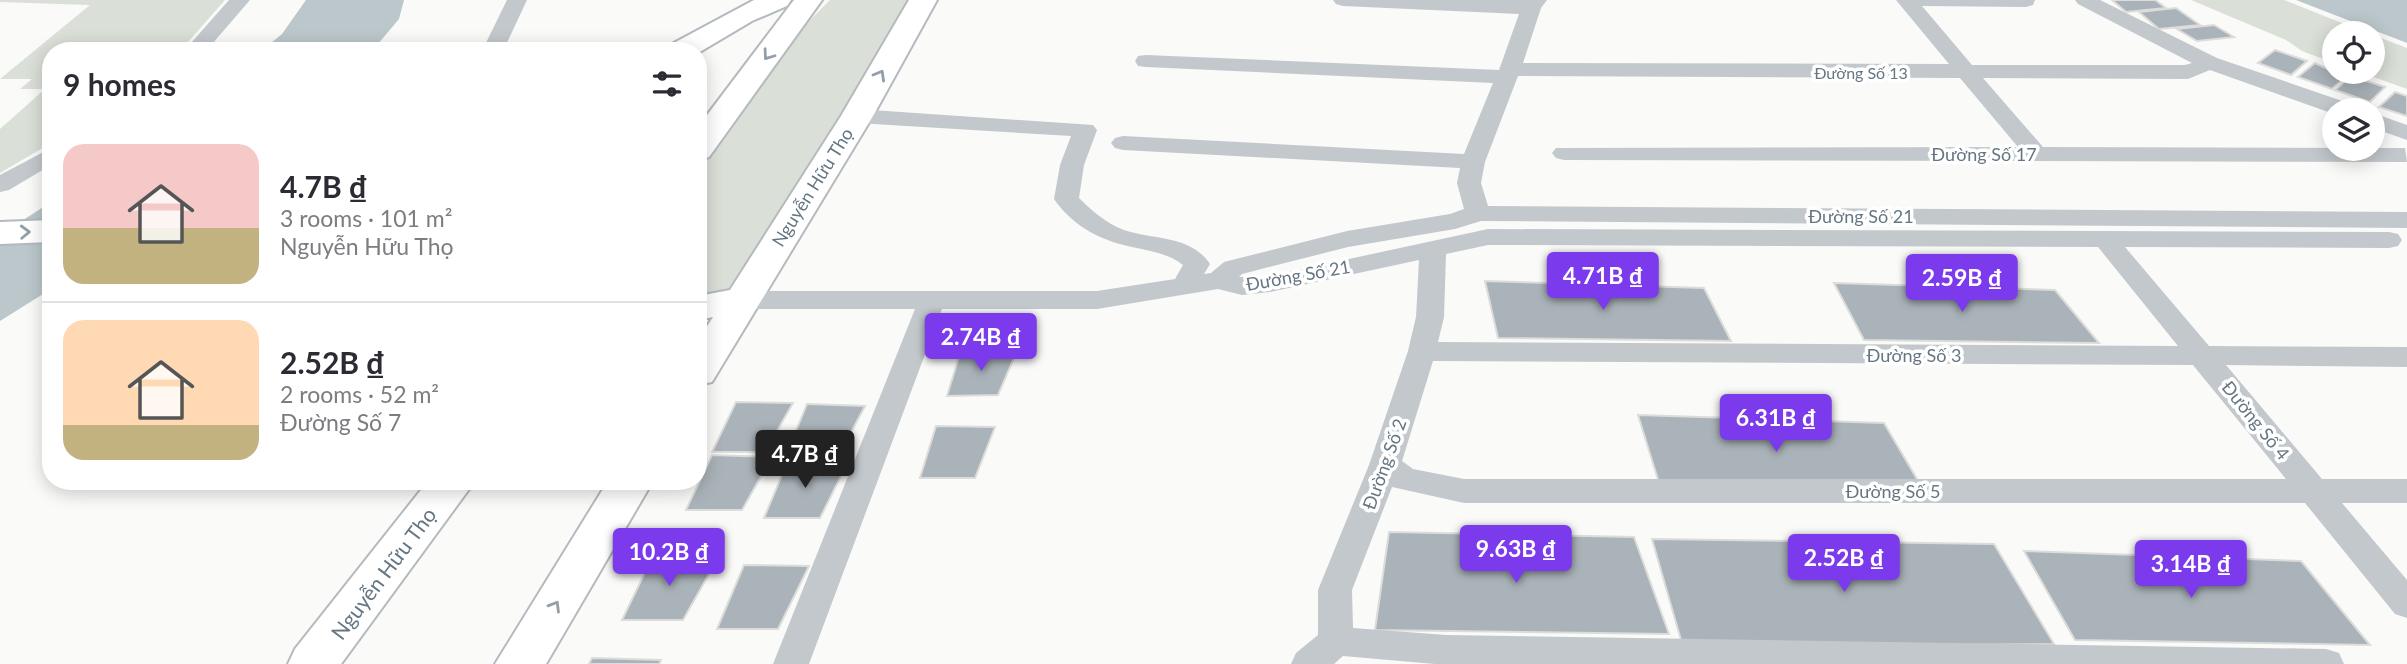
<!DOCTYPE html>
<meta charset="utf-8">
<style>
body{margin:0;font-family:Lato,sans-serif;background:#f7f7f7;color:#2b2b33;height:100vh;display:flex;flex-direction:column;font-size:26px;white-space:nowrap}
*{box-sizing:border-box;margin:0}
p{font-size:23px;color:#7c7c81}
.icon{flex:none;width:38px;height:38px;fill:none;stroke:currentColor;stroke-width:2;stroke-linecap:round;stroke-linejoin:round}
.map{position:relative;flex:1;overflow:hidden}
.side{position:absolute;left:42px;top:42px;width:665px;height:448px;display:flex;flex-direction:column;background:#fff;border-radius:28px;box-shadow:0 4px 18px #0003}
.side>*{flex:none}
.buttons{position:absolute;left:2322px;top:21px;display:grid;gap:14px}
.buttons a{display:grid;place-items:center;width:63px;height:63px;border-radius:50%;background:#fff;box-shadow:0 4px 18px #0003;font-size:35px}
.price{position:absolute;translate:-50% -60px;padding:0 16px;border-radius:7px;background:#7c3aed;color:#fff;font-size:23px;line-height:46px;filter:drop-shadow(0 2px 4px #0008)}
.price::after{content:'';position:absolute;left:50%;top:42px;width:21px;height:16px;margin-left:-10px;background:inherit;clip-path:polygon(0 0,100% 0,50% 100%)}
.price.active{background:#222;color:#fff}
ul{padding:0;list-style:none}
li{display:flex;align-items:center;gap:21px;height:175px;padding:0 21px}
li+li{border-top:2px solid #e1e1e2}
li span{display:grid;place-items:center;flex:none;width:196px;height:140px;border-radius:21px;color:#555}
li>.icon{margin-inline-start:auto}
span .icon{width:84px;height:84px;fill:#fffc;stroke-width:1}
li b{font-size:30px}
h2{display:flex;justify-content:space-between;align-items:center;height:84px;padding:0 21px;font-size:30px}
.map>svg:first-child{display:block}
.green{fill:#dadfd7}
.water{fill:#bbc7cb}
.building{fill:#aab3b9;stroke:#dcdcda;stroke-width:2}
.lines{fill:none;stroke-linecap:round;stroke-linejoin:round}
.secondary-casing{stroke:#b3babf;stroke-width:4}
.primary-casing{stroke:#b5babe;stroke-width:4}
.minor{fill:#c3c8cc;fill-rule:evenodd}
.secondary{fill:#fff;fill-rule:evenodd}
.primary{fill:#fff;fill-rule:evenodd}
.oneway{stroke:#939fa8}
.labels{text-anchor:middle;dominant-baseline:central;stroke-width:7;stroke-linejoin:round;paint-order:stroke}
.far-street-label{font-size:16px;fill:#657683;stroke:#fff}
.street-label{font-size:18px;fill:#657683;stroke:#fff}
.near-street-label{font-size:21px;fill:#657683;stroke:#fff}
</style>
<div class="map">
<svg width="2407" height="664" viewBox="0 0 2407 664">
<rect width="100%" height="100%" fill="#fafaf8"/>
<g class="green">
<polygon points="0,0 225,0 180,51 51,51 51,143 0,173 0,129 45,89 20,89 32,79 0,79 90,5 0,2"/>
<polygon points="830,0 909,0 740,288 698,300 698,169 800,30"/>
<polygon points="2191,0 2284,0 2367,33 2334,33 2334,63 2302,51 2286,40"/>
<polygon points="2373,35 2407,48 2407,89 2360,72 2373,72"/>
</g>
<g class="water">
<polygon points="306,0 404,0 399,19 372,51 261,51 282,34"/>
<polygon points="2296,0 2407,0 2407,43"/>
<polygon points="51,202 51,289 0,321 0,235"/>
</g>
<g class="building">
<polygon points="2112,0 2155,0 2166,8 2126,12"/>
<polygon points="2176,8 2200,25 2159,29 2139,12"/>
<polygon points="2214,25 2234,37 2197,41 2177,29"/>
<polygon points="2275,50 2307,61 2291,75 2258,63"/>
<polygon points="2315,63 2334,72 2348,75 2332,89 2298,77"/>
<polygon points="2351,76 2385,87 2370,102 2335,90"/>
<polygon points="2395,92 2407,96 2407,116 2379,107"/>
<polygon points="1485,281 1704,288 1731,341 1498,338"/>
<polygon points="1834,283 2055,290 2099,343 1864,340"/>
<polygon points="961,350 1017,351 998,395 947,396"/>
<polygon points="736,402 793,403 765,452 712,452"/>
<polygon points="807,404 865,406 839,455 786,455"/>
<polygon points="1638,415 1884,423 1924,491 1660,486"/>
<polygon points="936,426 995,427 975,478 920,478"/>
<polygon points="712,455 772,457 742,510 686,510"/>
<polygon points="787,463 847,464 820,518 764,518"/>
<polygon points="1389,532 1634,537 1669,634 1375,630"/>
<polygon points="1652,539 1994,544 2054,644 1683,647"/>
<polygon points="2024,551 2301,561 2370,645 2075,640"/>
<polygon points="653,556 718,558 683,620 622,620"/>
<polygon points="744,565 809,566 778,629 717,629"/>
<polygon points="592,658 661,660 659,664 589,664"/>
</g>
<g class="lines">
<defs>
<g id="secondary">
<polygon points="754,0 791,0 787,6 752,21 698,53 666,51 670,45"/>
<polygon points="51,220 51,242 0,244 0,222"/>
</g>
<g id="primary">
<polygon points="794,0 822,0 709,157 698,160 698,127"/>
<polygon points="909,0 937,0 873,116 712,382 698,385 698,340 713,317 698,320 698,296 730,290 841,116"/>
<polygon points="428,481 475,481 341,664 288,664 295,649"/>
<polygon points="608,481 653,481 546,664 495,664"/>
</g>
</defs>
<use href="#secondary" class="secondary-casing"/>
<use href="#primary" class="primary-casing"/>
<g class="minor">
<polygon points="229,0 250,0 206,51 184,51"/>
<polygon points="507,0 527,0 503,51 482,51"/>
<path d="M1333 0H1547L1541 8 1523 63 1949 64 1896 0H2035L2033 5 2026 7 1922 6 1972 65H2185L2192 63 2078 4 2075 0H2100L2217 58 2354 105 2357 110H2334V114L2210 70 2188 79 1983 78 2043 147 2405 148 2407 162 1564 160 1556 158 1552 153 1556 148 2018 147 1960 78 1518 76 1485 162 1481 183 1488 206 2407 212V228L1481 221 1455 229 1348 247 1242 274 1239 277 1270 276 1488 229 2389 232 2398 234 2402 240 2398 246 2389 248 2125 247 2209 346 2407 347V367L2226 365 2322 479H2407V503H2342L2407 580V618L2395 614 2305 503H1464L1392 487 1352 590 1353 628 1446 635 2326 649 2339 653 2344 664H1435L1343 656 1334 664H1291L1296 653 1318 635V590L1369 465 1408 351 1416 317 1419 260 1270 292 1242 295 1218 289 1097 309H942L809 664H773L915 309H742L732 306 728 300 732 294 742 291H1097L1175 279 1183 265C1169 254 1154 252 1137 248 1104 242 1074 228 1054 199L1060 165 1071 136 857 123 849 121 846 116 849 111 857 109 1093 125 1097 130 1084 165 1079 198C1092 211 1106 223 1124 230 1153 240 1191 235 1210 264L1204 274 1211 273 1224 262 1347 231 1450 214 1464 209 1457 183 1460 168 1123 150 1115 148 1111 143 1115 138 1123 136 1464 154 1493 83 1146 67 1138 66 1135 61 1138 56 1146 55 1499 70 1519 14 1343 6 1336 4ZM1488 245 2098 247 2178 346 1438 342 1444 317 1446 254ZM1433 361 2193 365 2286 479H1464L1413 469 1402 461Z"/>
<polygon points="2373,113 2407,125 2407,140 2373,128"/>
<polygon points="51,148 51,165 9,190 0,192 0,175"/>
</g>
<use href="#secondary" class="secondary"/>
<use href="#primary" class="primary"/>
</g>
<defs><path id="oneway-chevron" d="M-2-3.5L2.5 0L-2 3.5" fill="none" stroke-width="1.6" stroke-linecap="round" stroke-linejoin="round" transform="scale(1.75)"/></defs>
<g class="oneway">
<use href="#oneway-chevron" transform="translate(768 55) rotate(126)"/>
<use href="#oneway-chevron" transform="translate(880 75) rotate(-60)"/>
<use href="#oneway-chevron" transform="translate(25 232) rotate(-2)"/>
<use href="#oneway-chevron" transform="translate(555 606) rotate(-59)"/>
</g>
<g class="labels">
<g class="far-street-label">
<text x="1861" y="72">Đường Số 13</text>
</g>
<g class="street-label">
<text x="1984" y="154">Đường Số 17</text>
<text transform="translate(812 187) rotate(-58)">Nguyễn Hữu Thọ</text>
<text x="1861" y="216">Đường Số 21</text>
<text transform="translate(1298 275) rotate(-10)">Đường Số 21</text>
<text x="1914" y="355">Đường Số 3</text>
<text transform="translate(2256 420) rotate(51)">Đường Số 4</text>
<text transform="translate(1384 464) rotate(-70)">Đường Số 2</text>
<text x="1893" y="491">Đường Số 5</text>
</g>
<g class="near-street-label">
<text transform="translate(383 573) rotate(-53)">Nguyễn Hữu Thọ</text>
</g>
</g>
</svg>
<div class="buttons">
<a><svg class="icon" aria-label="locate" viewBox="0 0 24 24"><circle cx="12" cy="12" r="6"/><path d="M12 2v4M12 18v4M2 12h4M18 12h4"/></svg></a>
<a><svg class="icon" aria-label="layers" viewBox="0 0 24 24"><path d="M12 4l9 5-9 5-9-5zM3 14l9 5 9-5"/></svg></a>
</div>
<b class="price" style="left:1603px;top:312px">4.71B ₫</b>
<b class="price" style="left:1962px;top:314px">2.59B ₫</b>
<b class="price" style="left:981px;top:373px">2.74B ₫</b>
<b class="price" style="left:1776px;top:454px">6.31B ₫</b>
<b class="price active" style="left:805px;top:490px">4.7B ₫</b>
<b class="price" style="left:1516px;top:585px">9.63B ₫</b>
<b class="price" style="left:669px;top:588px">10.2B ₫</b>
<b class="price" style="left:1844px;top:594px">2.52B ₫</b>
<b class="price" style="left:2191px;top:600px">3.14B ₫</b>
<section class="side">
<h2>9 homes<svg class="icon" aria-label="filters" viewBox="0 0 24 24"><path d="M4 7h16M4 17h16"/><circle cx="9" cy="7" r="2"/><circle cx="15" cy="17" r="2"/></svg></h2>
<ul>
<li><span style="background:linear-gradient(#f6c9c9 60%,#c2b280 0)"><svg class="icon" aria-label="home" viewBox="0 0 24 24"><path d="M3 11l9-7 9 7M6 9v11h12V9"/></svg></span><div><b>4.7B ₫</b><p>3 rooms · 101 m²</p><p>Nguyễn Hữu Thọ</p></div></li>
<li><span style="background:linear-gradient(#ffd9b3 75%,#c2b280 0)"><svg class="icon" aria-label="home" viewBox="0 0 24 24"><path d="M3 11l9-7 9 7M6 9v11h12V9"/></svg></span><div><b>2.52B ₫</b><p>2 rooms · 52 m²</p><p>Đường Số 7</p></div></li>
</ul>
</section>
</div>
